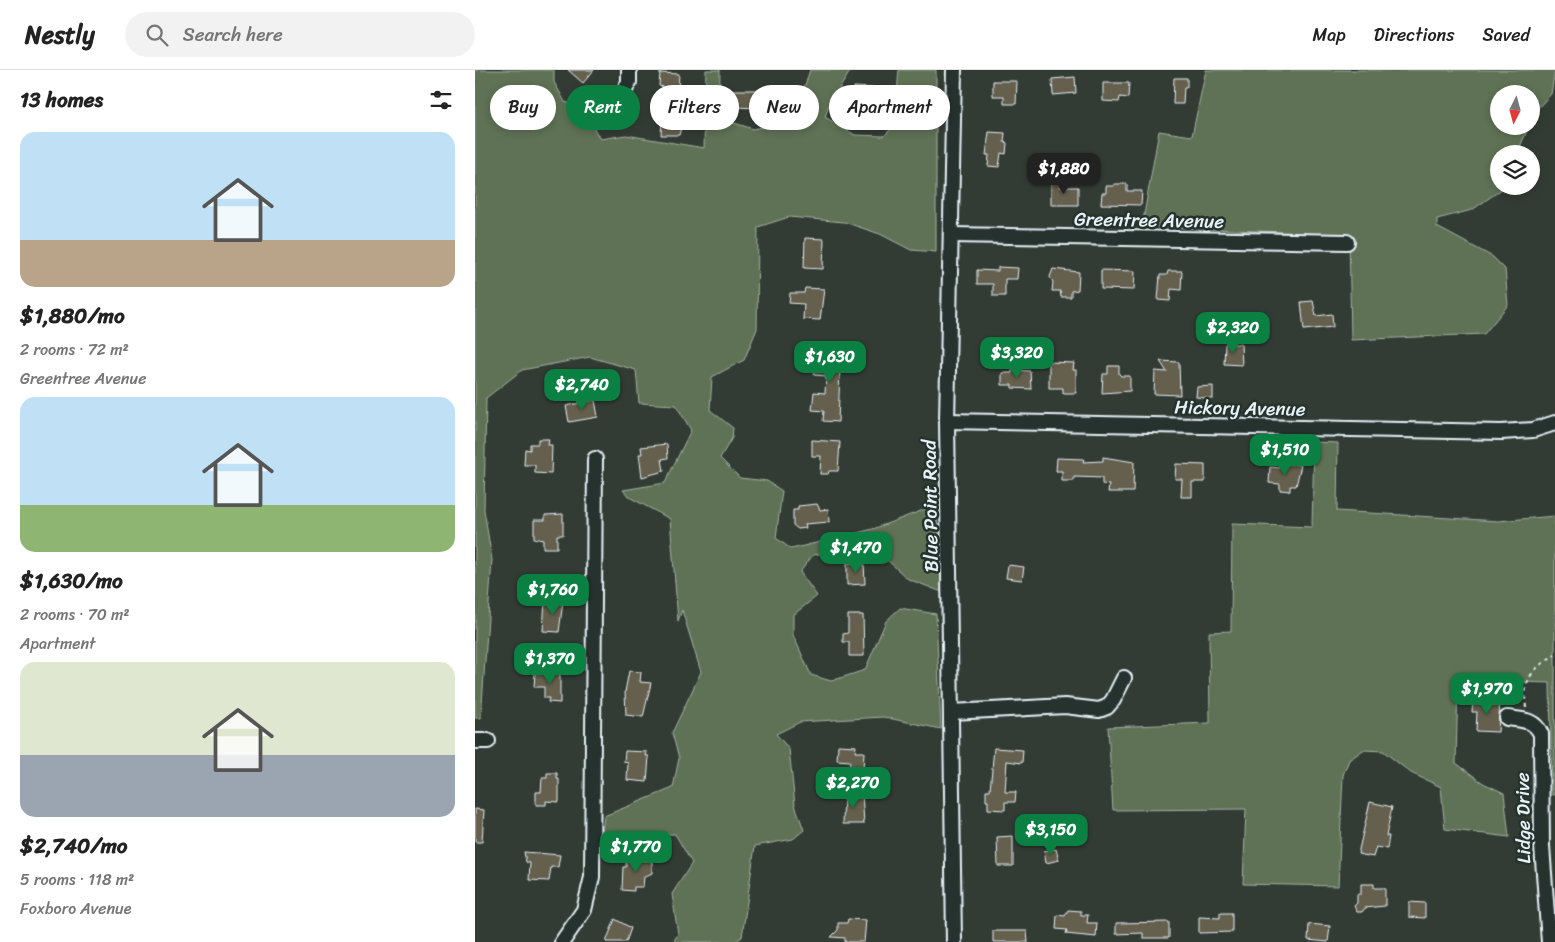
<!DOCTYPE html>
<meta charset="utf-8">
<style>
body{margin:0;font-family:Sriracha,sans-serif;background:#f2f2f2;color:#222;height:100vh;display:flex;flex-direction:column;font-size:19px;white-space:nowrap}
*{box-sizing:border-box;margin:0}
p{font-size:16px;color:#767676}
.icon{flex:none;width:28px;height:28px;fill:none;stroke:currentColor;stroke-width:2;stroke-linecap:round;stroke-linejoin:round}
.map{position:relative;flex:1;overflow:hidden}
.drawer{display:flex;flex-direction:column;background:#fff;width:475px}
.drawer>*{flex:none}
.hud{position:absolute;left:15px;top:15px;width:475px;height:45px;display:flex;gap:10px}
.needle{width:32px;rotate:186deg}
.fabs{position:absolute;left:1015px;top:15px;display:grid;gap:10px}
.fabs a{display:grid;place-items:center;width:50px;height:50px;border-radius:50%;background:#fff;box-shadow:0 2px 8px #0003;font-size:25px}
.price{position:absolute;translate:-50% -42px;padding:0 11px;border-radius:10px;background:#0b8043;color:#fff;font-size:16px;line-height:32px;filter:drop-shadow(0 1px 2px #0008)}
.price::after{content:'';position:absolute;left:50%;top:30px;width:15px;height:11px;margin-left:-8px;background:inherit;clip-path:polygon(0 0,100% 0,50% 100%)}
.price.selected{background:#222;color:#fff}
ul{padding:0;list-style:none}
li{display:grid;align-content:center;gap:10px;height:265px;padding:0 20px}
li span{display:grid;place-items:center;height:155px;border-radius:15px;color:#555}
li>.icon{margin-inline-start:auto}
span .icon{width:90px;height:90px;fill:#fffc;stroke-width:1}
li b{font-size:21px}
h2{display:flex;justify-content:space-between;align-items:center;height:60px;padding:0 20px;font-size:21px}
.tag{padding:0 18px;border-radius:22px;background:#fff;box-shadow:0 2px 8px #0003;font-size:18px;line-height:45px}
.tag.selected{background:#0b8043;color:#fff}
header{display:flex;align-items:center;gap:30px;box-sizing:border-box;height:70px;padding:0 25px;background:#fff;border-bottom:1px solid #e0e0e0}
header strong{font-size:24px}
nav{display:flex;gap:28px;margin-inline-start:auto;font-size:18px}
.search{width:350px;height:45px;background:#f2f2f2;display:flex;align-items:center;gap:12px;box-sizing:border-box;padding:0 18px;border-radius:28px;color:#767676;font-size:19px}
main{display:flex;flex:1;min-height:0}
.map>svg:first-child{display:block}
.green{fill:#5f7255;stroke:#a4b2a6}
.building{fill:#655e4e;stroke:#e8f1f8}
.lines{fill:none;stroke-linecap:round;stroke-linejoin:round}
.minor-casing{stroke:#e8f1f8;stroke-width:18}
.path{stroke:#e8f1f8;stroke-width:2;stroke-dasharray:4 4;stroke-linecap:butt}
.minor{stroke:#26332d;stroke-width:14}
.labels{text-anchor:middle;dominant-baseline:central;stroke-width:5;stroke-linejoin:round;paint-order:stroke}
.street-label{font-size:19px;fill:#e8f1f8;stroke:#26332d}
</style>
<header>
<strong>Nestly</strong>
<div class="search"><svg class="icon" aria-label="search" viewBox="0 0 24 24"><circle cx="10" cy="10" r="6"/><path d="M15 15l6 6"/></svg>Search here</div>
<nav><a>Map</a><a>Directions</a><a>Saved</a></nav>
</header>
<main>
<section class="drawer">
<h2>13 homes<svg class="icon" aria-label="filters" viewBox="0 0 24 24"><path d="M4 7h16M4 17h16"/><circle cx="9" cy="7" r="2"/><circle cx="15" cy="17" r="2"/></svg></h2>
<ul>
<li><span style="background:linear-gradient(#bfe0f5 70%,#b9a48a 0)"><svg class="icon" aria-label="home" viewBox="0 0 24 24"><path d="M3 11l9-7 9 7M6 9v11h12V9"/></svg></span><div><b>$1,880/mo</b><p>2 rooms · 72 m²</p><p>Greentree Avenue</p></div></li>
<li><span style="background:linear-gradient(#bfe0f5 70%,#8fb573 0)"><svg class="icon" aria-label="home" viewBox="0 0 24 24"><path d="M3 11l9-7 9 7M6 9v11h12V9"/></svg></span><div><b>$1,630/mo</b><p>2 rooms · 70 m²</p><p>Apartment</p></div></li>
<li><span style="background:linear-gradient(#dfe7d0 60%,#9aa5b1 0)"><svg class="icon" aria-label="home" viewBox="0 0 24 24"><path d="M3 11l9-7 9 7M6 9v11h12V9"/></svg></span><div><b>$2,740/mo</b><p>5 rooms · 118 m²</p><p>Foxboro Avenue</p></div></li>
</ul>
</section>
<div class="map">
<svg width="1080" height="872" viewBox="0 0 1080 872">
<rect width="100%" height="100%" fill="#333c34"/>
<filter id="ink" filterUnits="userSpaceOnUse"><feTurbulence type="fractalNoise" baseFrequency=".02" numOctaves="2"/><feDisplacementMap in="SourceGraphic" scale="10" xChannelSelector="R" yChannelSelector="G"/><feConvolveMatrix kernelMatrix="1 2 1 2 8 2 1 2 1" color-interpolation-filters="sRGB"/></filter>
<g filter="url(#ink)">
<g class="green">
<polygon points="0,0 79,0 79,12 90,32 107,37 125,69 151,65 229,78 231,0 245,0 244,48 278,59 308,53 330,15 335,0 376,0 354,35 350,47 380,65 409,66 419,56 424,0 461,0 461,182 436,180 405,164 369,152 314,147 283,157 282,259 269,290 237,307 235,340 258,358 257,368 245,388 265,408 292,411 307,421 301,468 316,479 398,459 451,439 462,444 467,522 433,509 411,489 388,477 338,485 325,502 342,526 318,545 318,565 336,605 356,611 390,600 411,551 425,538 461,544 466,659 408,647 325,652 301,664 314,679 320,735 329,760 318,769 280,776 267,867 259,872 198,872 203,864 197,824 217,793 200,764 172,765 126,771 129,746 198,718 204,688 197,663 226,602 207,540 203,551 195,449 154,427 148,420 190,413 216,360 201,335 164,333 161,300 115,287 47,300 11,328 9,440 17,490 6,648 0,648"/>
<polygon points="731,0 1080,0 1076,24 1060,41 1056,50 1056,24 1024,24 1024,56 1054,56 1042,84 1024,84 1024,116 1028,116 1027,119 997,140 962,149 962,157 1018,187 1030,199 1033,235 1009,264 876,270 874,165 667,156 684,61 717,66"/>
<polygon points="839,372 863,373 862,441 1023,451 1080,446 1080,725 1077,725 1075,613 983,610 981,693 1008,713 1029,723 1034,767 970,759 966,717 936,703 908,681 888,680 874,690 868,705 863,816 768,814 771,739 638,740 633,657 735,653 734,562 756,561 757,454 837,457"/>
</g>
<g class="building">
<polygon points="93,0 119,0 108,13"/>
<polygon points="185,3 204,4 201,50 208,50 204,65 186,65 189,17 184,16"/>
<polygon points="600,7 601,23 578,25 577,9"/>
<polygon points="699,8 712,8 712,17 709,17 708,34 698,34"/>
<polygon points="518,11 542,11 541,34 529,34 529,26 518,26"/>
<polygon points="628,13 654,13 653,28 645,27 644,32 628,31"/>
<polygon points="379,17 414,19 414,29 417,29 417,39 390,38 390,32 379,32"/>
<polygon points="258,20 287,20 287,38 255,37 255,21"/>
<polygon points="514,62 530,63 529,72 532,73 531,84 526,83 524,97 513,96 514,85 511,85"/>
<polygon points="576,112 585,112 585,117 603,117 603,135 576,135"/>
<polygon points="639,114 652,114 652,121 667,121 666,135 626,134 627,123 631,123 631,116 639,116"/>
<polygon points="330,168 349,169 348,199 329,198"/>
<polygon points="523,197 543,198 542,209 530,209 530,226 518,226 518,214 502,214 502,200 523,201"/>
<polygon points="578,199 604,202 603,220 596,221 596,227 586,227 585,221 577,221 578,212 575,207"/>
<polygon points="626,200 660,201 659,220 626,219"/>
<polygon points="693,201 707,201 706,220 696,219 695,231 683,230 685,205 692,205"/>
<polygon points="330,218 349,219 345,250 328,249 329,234 314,233 315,223 329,223"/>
<polygon points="838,231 841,246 857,244 858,257 829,260 826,232"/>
<polygon points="750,274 766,274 767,295 749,294"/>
<polygon points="352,275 367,276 367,282 371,282 369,297 366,297 365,300 363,352 348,351 349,341 337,340 339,322 350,323 351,306 339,305 344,285 351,285"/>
<polygon points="685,291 704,292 705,325 679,324 680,301 692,302"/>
<polygon points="574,292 599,293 598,300 601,300 601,323 588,323 588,318 574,318"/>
<polygon points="633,296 644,296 644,304 646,306 655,306 655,321 627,323 628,304 633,304"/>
<polygon points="537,300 555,301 556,319 537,318 537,315 527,315 527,303 537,303"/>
<polygon points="738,316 738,329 721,327 722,317"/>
<polygon points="120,330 123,347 94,352 91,336"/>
<polygon points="63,369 74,369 73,375 77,375 76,404 60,403 60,395 49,395 50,379 55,380 55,374 63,374"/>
<polygon points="337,370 365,372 363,401 354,401 353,404 345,404 346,386 337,386"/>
<polygon points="192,374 193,388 187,389 189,401 167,407 164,384 167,384 166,377"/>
<polygon points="628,387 659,392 658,422 633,422 634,415 627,414 627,408 599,407 599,411 587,411 587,401 581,401 582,388 609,389 608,392 628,391"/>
<polygon points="806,393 826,395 821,416 815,416 815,421 805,420 805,414 794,413 795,397 806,398"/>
<polygon points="701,394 730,395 730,412 717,412 717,427 706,427 707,409 700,409"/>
<polygon points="342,434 345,440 353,439 354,452 330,454 331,458 323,459 318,455 318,440 323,440 323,436"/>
<polygon points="88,444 88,465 82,465 82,478 68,478 68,470 59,468 59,450 70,450 70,445"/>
<polygon points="372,493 389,493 390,514 372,515"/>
<polygon points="533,495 549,497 547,510 531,508"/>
<polygon points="70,530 88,531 84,562 68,561"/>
<polygon points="373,545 388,545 389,586 374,586 374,572 368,572 368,564 373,563"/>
<polygon points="77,600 85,600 85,633 73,632 74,628 69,628 69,617 59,617 60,603 77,603"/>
<polygon points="154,601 166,602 165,612 176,613 168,647 151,645 150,622"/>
<polygon points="998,629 1025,631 1023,662 1001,661 1002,642 997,642"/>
<polygon points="363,675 381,676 380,682 389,682 388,701 374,700 375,691 362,690"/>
<polygon points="519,678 548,680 547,693 532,691 530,722 541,722 540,732 530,732 530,740 513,739 513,731 511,731 511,720 515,720"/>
<polygon points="150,681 172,682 171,686 174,686 172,712 152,710 153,693 149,692"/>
<polygon points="72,703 82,703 82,709 84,709 84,732 71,731 71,735 61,735 61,722 66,722 67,708 72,708"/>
<polygon points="369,723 387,723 389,754 368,754"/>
<polygon points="895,732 917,737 911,766 914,766 912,779 901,777 898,787 883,784"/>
<polygon points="0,739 9,740 7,772 0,772"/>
<polygon points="538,766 538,796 523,796 522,767"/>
<polygon points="581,779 584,790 571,793 569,781"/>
<polygon points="49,782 85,785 83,797 76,797 74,811 54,810 55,793 51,792"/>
<polygon points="165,788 177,791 177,803 169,807 168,817 159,817 159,821 147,820 148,797 151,797 151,789 165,790"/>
<polygon points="886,814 899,814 899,818 910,818 910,836 890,838 887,842 882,842 879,836 882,833 882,824 886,824"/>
<polygon points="934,832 950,833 950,848 934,847"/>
<polygon points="593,840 606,841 606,845 613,845 612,853 622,853 621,867 591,864 592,860 581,859 582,845 590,846"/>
<polygon points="745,843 757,843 757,862 724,863 724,847 745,848"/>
<polygon points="140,849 156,858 151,872 131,872"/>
<polygon points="373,849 391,850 389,872 370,872 370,868 356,867 363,860 363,853 372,853"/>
<polygon points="694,852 694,868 668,868 668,863 641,864 641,853"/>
<polygon points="834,854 855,856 853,872 833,870"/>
<polygon points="518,861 552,861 553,872 518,872"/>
</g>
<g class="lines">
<defs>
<g id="minor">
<polyline points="142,35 154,12 154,0"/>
<polyline points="476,165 872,172"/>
<polyline points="472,351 1026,362 1058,360 1080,353"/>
<polyline points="476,642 590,636 624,640 632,637 638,630 649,608"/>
<path d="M1032 648C1047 650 1059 649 1066 664L1067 776 1074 872"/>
<polyline points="0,671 13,671"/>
<polyline points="87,872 109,840 117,807 120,389"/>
<polyline points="479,872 472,351 479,0"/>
</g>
</defs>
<use href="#minor" class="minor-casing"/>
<path class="path" d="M1051 638C1048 610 1056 599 1080 585"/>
<use href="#minor" class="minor"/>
</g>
</g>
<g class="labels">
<g class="street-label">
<text transform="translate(674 150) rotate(1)">Greentree Avenue</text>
<text transform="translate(765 338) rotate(1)">Hickory Avenue</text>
<text transform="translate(455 436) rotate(-91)">Blue Point Road</text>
<text transform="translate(1048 748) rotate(-91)">Lidge Drive</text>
</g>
</g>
</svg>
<div class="fabs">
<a><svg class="needle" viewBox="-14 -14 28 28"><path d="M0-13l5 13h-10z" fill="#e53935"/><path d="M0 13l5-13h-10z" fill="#767676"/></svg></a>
<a><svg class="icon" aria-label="layers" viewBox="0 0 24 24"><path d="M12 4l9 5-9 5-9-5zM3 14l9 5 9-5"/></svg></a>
</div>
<b class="price selected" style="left:589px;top:125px">$1,880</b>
<b class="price" style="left:758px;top:284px">$2,320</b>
<b class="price" style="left:542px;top:309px">$3,320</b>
<b class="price" style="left:355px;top:313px">$1,630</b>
<b class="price" style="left:107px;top:341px">$2,740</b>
<b class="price" style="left:810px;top:406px">$1,510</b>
<b class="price" style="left:381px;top:504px">$1,470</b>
<b class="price" style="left:78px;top:546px">$1,760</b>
<b class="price" style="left:75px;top:615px">$1,370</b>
<b class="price" style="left:1012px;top:645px">$1,970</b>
<b class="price" style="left:378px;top:739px">$2,270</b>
<b class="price" style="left:576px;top:786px">$3,150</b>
<b class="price" style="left:161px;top:803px">$1,770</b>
<div class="hud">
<a class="tag">Buy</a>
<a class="tag selected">Rent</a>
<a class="tag">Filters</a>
<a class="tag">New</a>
<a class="tag">Apartment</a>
</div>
</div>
</main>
